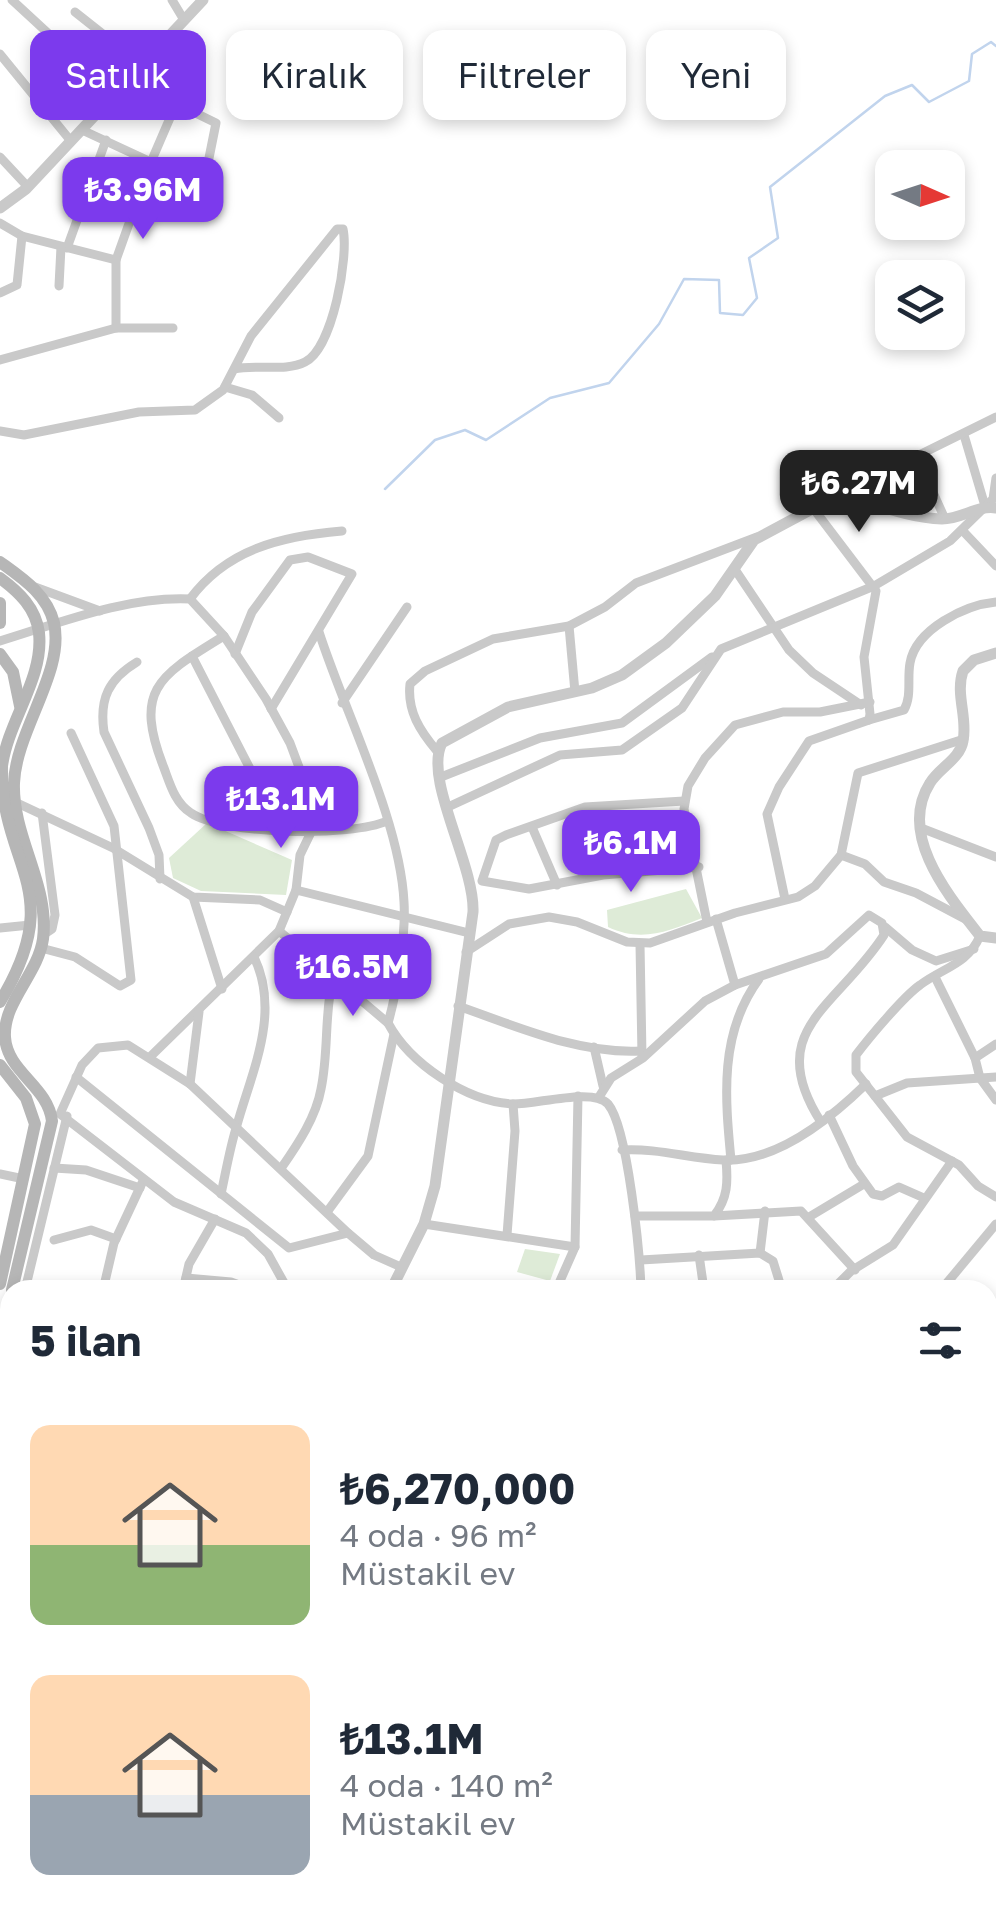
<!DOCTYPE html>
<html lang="tr">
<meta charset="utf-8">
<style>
body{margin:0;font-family:"Golos Text",sans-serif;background:#f2f2f3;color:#1f2937;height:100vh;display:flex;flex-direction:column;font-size:38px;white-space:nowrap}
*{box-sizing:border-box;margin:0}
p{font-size:32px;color:#747a83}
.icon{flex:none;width:55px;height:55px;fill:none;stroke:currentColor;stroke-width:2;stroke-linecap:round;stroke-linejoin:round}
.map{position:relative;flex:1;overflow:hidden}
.panel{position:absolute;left:0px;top:1280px;width:998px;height:640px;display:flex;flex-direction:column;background:#fff;border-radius:30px 30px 0 0;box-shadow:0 5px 15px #0003}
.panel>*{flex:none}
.top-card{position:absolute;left:30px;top:30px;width:938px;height:90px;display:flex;gap:20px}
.needle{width:65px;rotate:93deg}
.tools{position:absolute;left:875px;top:150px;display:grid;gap:20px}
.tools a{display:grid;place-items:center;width:90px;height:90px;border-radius:20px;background:#fff;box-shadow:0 5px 15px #0003;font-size:50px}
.price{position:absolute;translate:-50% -85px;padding:0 22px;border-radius:20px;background:#7c3aed;color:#fff;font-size:32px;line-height:65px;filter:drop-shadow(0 2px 5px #0008)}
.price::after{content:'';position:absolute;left:50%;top:60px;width:30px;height:22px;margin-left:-15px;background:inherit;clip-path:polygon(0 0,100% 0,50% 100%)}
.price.on{background:#222;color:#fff}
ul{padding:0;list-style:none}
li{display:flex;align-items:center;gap:30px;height:250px;padding:0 30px}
li span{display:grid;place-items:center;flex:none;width:280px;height:200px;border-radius:20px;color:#555}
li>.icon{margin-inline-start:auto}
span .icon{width:120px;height:120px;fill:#fffc;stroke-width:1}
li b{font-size:42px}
h2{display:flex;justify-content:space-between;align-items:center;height:120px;padding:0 30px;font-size:42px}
.tag{padding:0 35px;border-radius:20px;background:#fff;box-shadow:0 5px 15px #0003;font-size:35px;line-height:90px}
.tag.on{background:#7c3aed;color:#fff}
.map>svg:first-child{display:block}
.green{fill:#deebd7}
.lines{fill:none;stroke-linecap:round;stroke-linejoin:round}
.stream{stroke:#c1d4ed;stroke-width:2.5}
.minor{stroke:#c9c9c9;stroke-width:9}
.tertiary{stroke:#c9c9c9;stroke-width:11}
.secondary{stroke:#b6b6b6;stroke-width:12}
</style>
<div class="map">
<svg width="996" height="1920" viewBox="0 0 996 1920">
<rect width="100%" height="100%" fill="#fff"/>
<g class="green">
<polygon points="207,823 292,860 286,895 201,891 173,878 169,858"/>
<path d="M686 889 702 918C669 931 642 943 608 927L607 910Z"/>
<polygon points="525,1249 560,1254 550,1281 517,1272"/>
</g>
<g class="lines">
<polyline class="stream" points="385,489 435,440 465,430 486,440 550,398 609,383 659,324 684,279 719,280 720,313 743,315 757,298 749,258 778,238 770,187 885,96 912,85 929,102 969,81 972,54 991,42 996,46"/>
<g class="minor">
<polyline points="12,0 115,95"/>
<polyline points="172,0 184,20"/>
<polyline points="75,12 142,65"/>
<polyline points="0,54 70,140"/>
<polyline points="128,80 216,123 199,208"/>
<polyline points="0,157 28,187"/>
<polyline points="151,162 176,104"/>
<polyline points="0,223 22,236 116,260 151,162 82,130"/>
<polyline points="67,248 106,140"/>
<polyline points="116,260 116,328"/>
<polyline points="59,286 61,247"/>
<polyline points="0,293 17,285 22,236"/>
<polyline points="0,360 116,328 173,328"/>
<polyline points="225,387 252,395 279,418"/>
<path d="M0 431 24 435 139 412 195 410 223 390 251 336 337 229H343C349 256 333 348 305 362 286 372 256 364 234 369"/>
<polyline points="964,435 985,506"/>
<polyline points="917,457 945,519"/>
<polyline points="840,494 996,417"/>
<polyline points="962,530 996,566"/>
<polyline points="734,568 789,650 813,673 861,705"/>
<polyline points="35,587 100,611"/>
<path d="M190 599C227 549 282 536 342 531"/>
<polyline points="569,626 575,692"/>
<path d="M319 632C345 713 400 820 404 902 406 934 397 992 388 1023"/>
<path d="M224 636C159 676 133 689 164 768 170 784 175 803 191 813 223 835 352 837 387 821"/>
<path d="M0 641C59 623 127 596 190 599L224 636 266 699 290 743 315 810V824L300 855 296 890"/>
<polyline points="235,654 252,612 290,560 308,557 352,574 271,709"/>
<polyline points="192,656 263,794 275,830"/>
<path d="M137 662C109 679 99 698 104 732L149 828 159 855 160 879"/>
<polyline points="342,703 407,607"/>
<path d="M869 720 904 710C912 696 907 679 910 663 916 629 965 605 996 602"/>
<path d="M437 751C420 731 407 711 410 684L425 671 493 639 569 626 605 607 636 583 757 537"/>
<polyline points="441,777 540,738 622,723 712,657"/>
<polyline points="684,801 585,807 506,835 496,840 482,881 529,889 603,875 699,867"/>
<polyline points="15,802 113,848 193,897 260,900 287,912"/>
<polyline points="448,807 560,755 622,750 682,708 721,649 874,586 950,541 993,499 996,478"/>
<polyline points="42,813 55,915 52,929 43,935"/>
<polyline points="532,827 557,885"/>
<polyline points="921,828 996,857"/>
<polyline points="841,855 865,864 884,882 916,893 967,920"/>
<polyline points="193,897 222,989"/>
<polyline points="785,899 767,814 779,787 809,741 869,720 870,714 864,657 876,591 813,508"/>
<polyline points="716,919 735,985"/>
<polyline points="707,922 684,809 688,786 705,758 735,725 783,712 820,712 870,702"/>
<polyline points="885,927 912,950 936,961 974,949"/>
<polyline points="0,928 30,925"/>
<path d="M279 931 388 1023C410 1064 466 1101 512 1104 535 1105 593 1087 608 1104 628 1128 640 1255 641 1290"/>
<path d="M980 936C967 965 944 967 920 985 903 997 869 1038 856 1055V1072L907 1137 959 1165 978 1186 996 1197"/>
<polyline points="640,944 642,1056"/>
<polyline points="41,948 75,957 120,986 131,980 114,826 71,733"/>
<polyline points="466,952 509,924 549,917 577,922 627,942 650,943 735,913 798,897 815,886 841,855 858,773 964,739"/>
<polyline points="935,977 975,1058"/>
<path d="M458 1006C516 1026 578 1054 640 1051"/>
<polyline points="996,1044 975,1058 980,1078 996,1100"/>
<polyline points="594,1047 603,1086"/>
<polyline points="151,1056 279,931 296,890 469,933"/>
<polyline points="76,1077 289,1248 348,1233"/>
<polyline points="190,1084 199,1012"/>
<polyline points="875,1096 907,1083 996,1077"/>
<path d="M599 1097 611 1078 643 1058 705 1001 735 985 826 954 869 915 882 923 884 935C837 1008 762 1030 821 1122"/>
<polyline points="829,1115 853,1166 873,1194 882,1196 899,1187 924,1198"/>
<path d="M622 1150C657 1148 688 1158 723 1160 775 1163 830 1119 866 1084"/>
<path d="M731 1160C725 1097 719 1033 759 979"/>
<path d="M282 1167C298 1144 316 1117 321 1089 329 1051 324 1014 333 977"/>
<polyline points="54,1168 86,1170 140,1188"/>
<polyline points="0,1174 24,1179"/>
<path d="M221 1194C226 1171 230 1147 237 1125 252 1071 281 1013 254 957"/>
<polyline points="327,1212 368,1156 394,1034"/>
<path d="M635 1216H714C728 1198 728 1182 726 1160"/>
<polyline points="714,1216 801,1211 855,1270"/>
<polyline points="809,1217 864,1184"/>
<polyline points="424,1224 575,1247"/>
<polyline points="507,1235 515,1131 513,1104"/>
<polyline points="54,1240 91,1230 116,1239"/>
<polyline points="760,1253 765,1211"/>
<polyline points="699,1255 704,1290"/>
<polyline points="641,1260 760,1253 773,1261 782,1290"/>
<polyline points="186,1278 231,1282 253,1290"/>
<polyline points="25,1290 67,1116"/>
<polyline points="103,1290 114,1243 143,1181"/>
<polyline points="183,1290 189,1264 215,1219"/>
<polyline points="288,1290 268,1254 246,1233 174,1202 60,1114 82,1065 98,1048 128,1045 190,1084 348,1233 374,1255 401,1267"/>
<polyline points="556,1290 575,1247 578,1096"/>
<polyline points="832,1290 851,1271 893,1245 952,1161"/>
<polyline points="941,1290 996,1224"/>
<polyline points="988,1599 996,1592"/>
<polyline points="0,1886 2,1920"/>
<polyline points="988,1902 996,1900"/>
<polyline points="369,1910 385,1918 408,1910"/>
<polyline points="750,1910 750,1920"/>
<polyline points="901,1910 907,1920"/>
<polyline points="497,1920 501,1910"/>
<polyline points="662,1920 662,1910"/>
<polyline points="891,1920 895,1910"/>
</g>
<g class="tertiary">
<polyline points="0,208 26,189 203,0"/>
<path d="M996 653 974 660 963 671C955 694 968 718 963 741 960 759 939 768 930 783 897 835 949 896 980 936L996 938"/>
<path d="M391 1290 424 1224 435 1186 473 912C475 865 423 779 442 743L508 707 592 688 622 675 666 643 715 596 754 540 840 494C874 503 907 518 942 519 962 519 977 505 996 508"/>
<polyline points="328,1910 329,1920"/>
<polyline points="338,1910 340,1920"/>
</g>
<g class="secondary">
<path d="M0 562C22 578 47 594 54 623 65 672 16 730 14 783 12 837 50 885 43 939 38 974 3 1002 5 1037 7 1072 48 1086 52 1121L12 1290"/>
<path d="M0 578C19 592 36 608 39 633 44 678 8 721 2 766 0 868 69 888 0 1002"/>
<polyline points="0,603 0,623"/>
<polyline points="0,654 13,672 20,706"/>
<polyline points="0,1065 26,1098 35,1124 0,1284"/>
<polyline points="988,1478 996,1474"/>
<polyline points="0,1574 4,1446 0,1362 10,1300"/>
<polyline points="0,1725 10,1816"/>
<polyline points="0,1825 10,1824"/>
<polyline points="0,1835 10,1834"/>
</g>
</g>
</svg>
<div class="tools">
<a><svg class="needle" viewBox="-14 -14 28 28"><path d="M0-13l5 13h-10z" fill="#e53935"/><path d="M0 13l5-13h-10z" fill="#747a83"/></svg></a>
<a><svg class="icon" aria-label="layers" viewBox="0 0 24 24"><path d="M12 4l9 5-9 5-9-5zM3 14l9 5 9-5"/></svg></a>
</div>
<b class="price" style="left:143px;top:242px">₺3.96M</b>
<b class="price on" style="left:859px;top:535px">₺6.27M</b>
<b class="price" style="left:281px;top:851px">₺13.1M</b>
<b class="price" style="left:631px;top:895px">₺6.1M</b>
<b class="price" style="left:353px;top:1019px">₺16.5M</b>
<div class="top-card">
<a class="tag on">Satılık</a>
<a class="tag">Kiralık</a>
<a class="tag">Filtreler</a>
<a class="tag">Yeni</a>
</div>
<section class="panel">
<h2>5 ilan<svg class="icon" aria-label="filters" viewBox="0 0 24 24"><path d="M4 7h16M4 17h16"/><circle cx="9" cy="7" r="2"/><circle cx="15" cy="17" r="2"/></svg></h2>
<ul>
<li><span style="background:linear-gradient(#ffd9b3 60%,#8fb573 0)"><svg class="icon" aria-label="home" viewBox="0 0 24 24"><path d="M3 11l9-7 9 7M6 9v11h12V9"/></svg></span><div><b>₺6,270,000</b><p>4 oda · 96 m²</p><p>Müstakil ev</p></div></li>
<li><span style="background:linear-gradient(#ffd9b3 60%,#9aa5b1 0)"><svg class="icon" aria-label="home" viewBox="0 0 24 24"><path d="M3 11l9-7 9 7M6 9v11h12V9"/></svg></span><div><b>₺13.1M</b><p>4 oda · 140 m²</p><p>Müstakil ev</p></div></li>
</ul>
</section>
</div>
